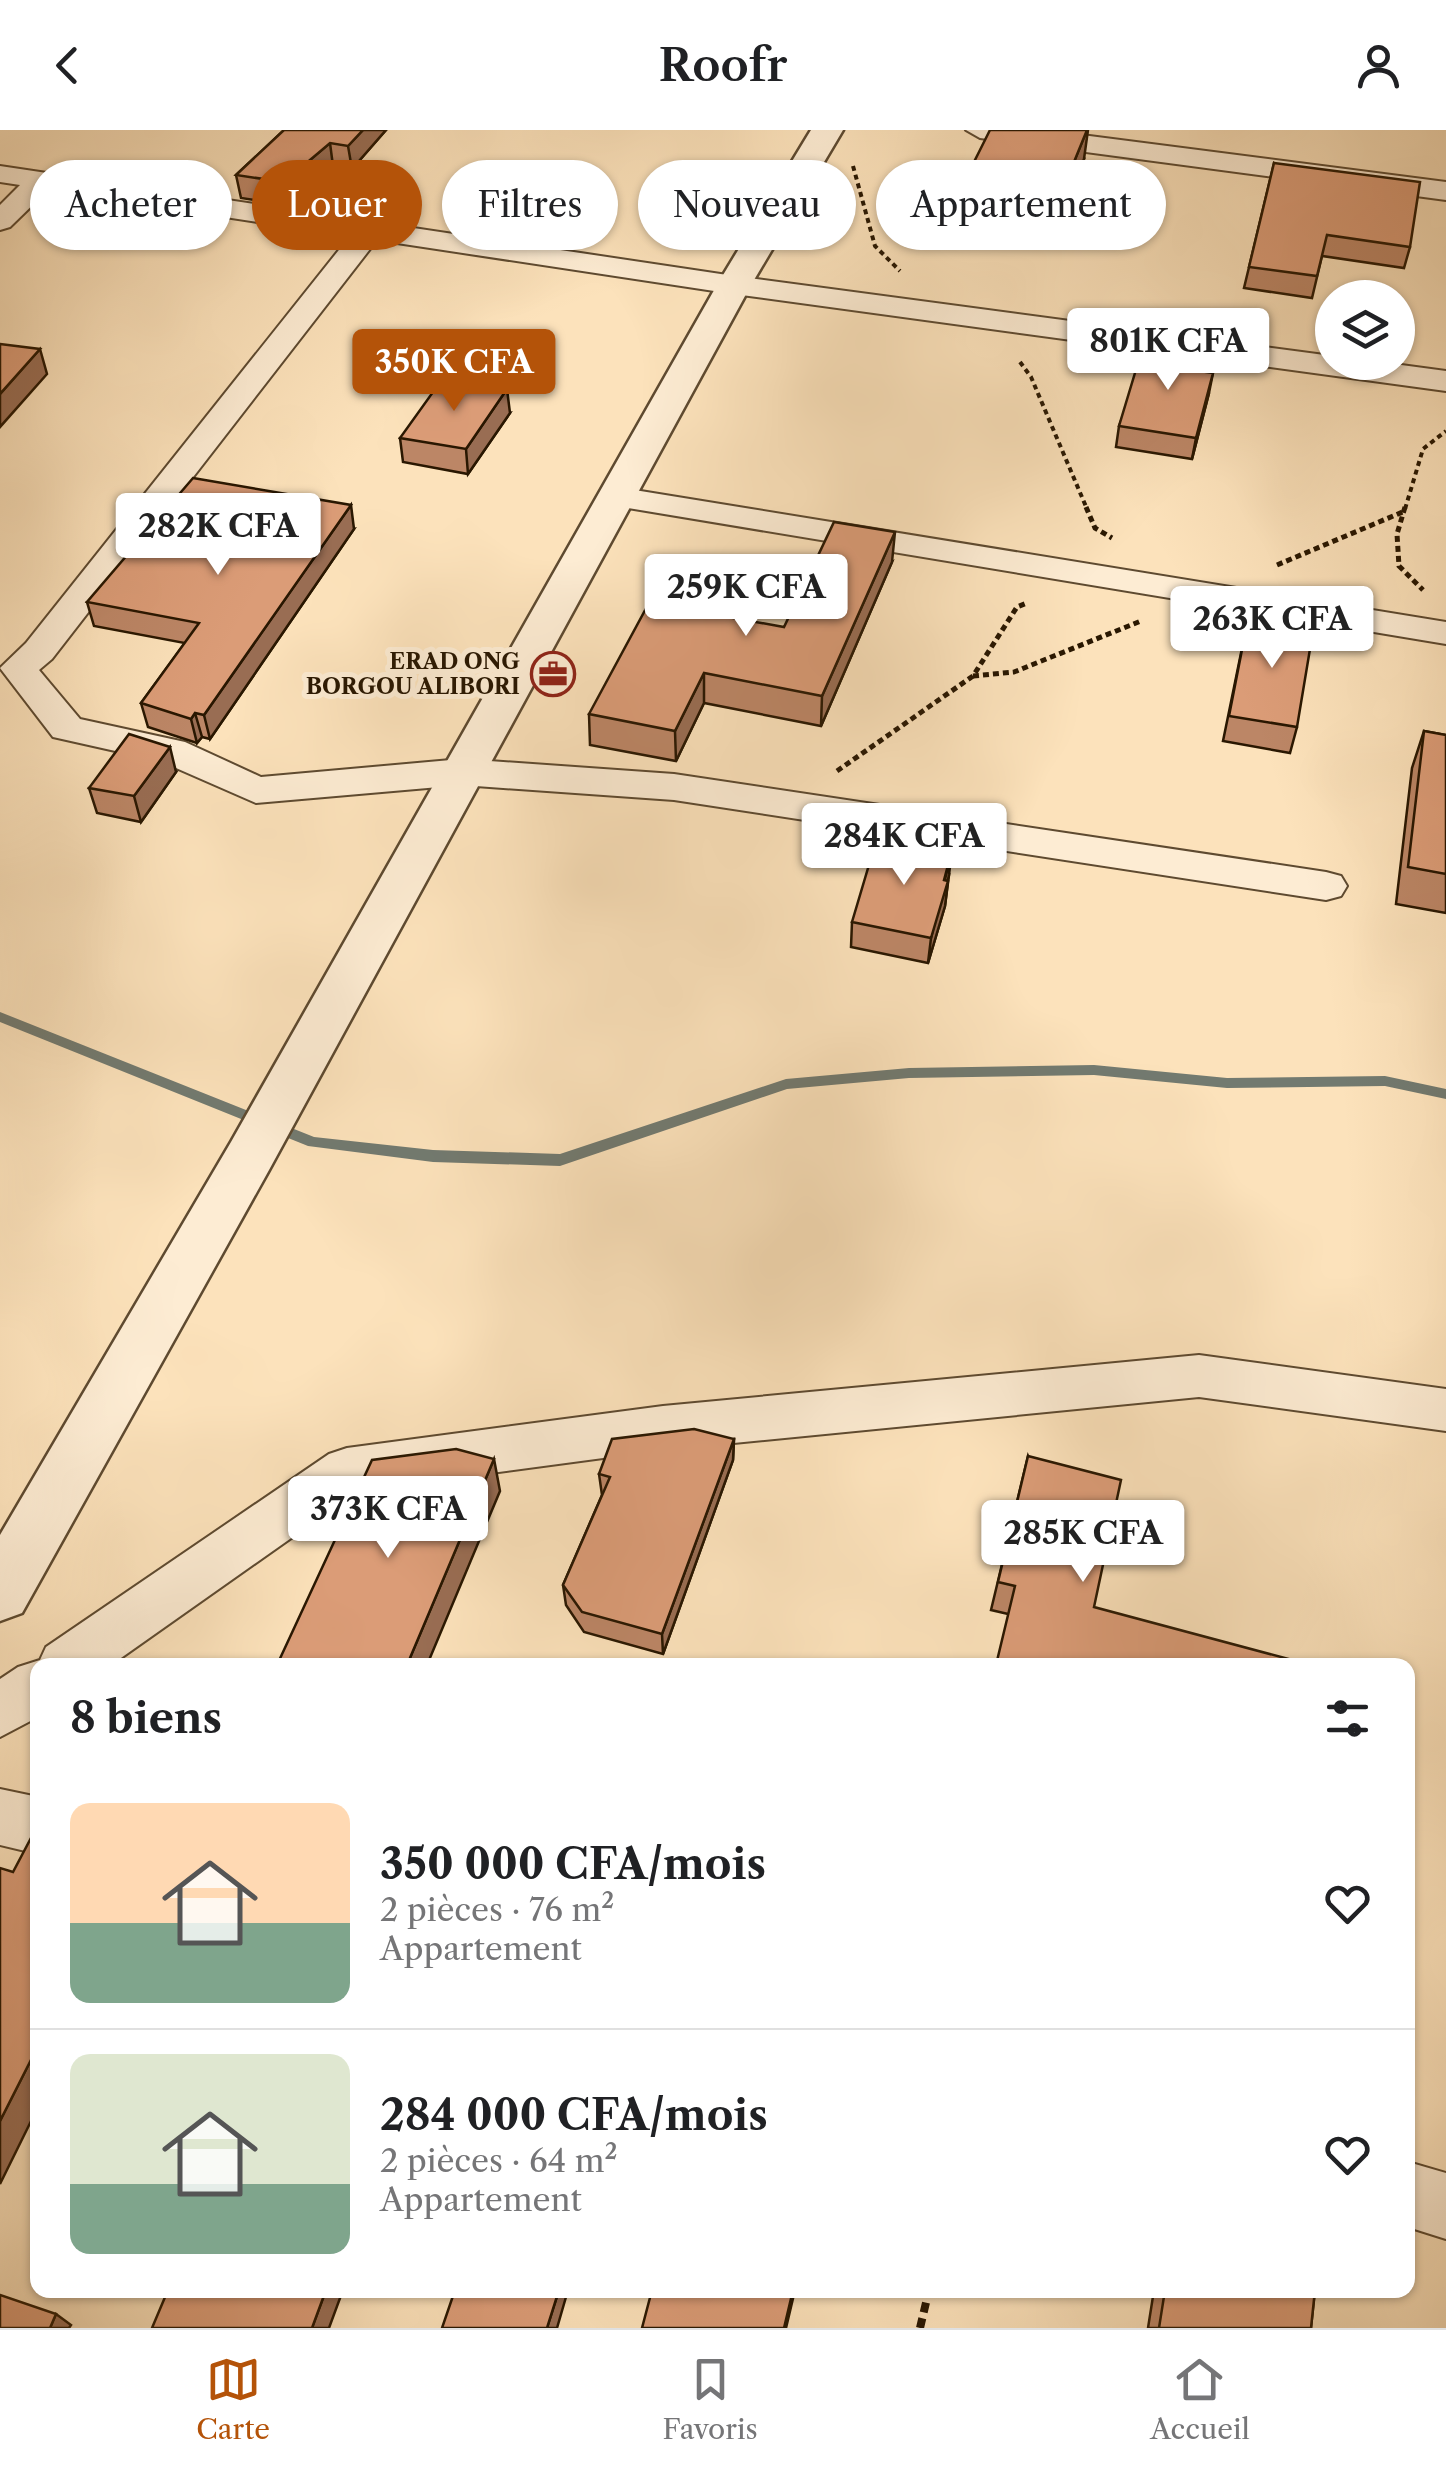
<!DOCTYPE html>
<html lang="fr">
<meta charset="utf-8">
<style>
body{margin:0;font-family:"Libre Caslon Text",serif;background:#f6f6f6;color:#202124;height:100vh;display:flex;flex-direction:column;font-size:38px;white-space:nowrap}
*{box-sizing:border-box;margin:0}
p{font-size:32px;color:#757577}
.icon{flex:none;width:55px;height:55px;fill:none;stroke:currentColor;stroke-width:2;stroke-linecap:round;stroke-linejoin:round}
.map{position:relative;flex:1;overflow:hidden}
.details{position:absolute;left:30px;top:1528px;width:1385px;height:640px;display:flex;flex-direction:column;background:#fff;border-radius:20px;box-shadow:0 2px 8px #0004}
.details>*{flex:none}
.hud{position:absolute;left:30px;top:30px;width:1388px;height:90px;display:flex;gap:20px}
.controls{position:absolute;left:1315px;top:150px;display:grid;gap:20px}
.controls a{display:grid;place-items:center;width:100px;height:100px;border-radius:50%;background:#fff;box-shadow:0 2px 8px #0004;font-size:50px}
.price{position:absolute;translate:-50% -85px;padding:0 22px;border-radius:10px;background:#fff;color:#222;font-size:32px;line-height:65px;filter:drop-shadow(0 2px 5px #0008)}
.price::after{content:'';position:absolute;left:50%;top:60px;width:30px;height:22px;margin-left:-15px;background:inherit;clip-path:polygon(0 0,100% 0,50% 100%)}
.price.current{background:#b45309;color:#fff}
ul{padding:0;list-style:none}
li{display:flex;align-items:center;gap:30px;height:250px;padding:0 40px}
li+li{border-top:2px solid #e0e0e0}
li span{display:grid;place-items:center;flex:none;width:280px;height:200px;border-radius:20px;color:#555}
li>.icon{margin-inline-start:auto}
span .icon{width:120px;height:120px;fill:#fffc;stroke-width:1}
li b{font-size:42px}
h2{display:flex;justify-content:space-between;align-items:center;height:120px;padding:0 40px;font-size:42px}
.tag{padding:0 35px;border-radius:45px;background:#fff;box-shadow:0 2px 8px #0004;font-size:35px;line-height:90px}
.tag.current{background:#b45309;color:#fff}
header{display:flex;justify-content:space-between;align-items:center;height:130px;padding:0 40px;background:#fff;font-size:45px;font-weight:600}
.tab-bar{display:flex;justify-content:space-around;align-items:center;height:140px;border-top:2px solid #e0e0e0;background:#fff;font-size:28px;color:#757577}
.tab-bar a{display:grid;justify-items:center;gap:5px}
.tab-bar .current{color:#b45309}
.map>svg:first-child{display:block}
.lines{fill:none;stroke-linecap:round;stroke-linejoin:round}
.stream{fill:#727a70;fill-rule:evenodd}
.minor-casing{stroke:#5e4a30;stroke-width:4}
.tertiary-casing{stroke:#5e4a30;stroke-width:5}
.path-far2{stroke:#291701;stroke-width:4;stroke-dasharray:5 4;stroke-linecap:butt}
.path-far1{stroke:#291701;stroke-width:5;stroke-dasharray:6 4;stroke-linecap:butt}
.path{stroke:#291701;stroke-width:8;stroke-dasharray:10 6;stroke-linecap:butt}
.minor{fill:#fdecd3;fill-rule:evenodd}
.tertiary{fill:#fdecd3;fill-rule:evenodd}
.wall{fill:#bc8666;stroke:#291701;stroke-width:2.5}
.shaded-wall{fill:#996d53;stroke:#291701;stroke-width:2.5}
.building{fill:#db9c77;stroke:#291701;stroke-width:2.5}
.labels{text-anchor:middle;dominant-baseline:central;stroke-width:10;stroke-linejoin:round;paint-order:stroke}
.far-poi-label{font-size:22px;font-weight:bold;fill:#291701;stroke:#fdecd3;text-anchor:end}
</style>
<header><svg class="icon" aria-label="back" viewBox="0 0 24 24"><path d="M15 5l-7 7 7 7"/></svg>Roofr<svg class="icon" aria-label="person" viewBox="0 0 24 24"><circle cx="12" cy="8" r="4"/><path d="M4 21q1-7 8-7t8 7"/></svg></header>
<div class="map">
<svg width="1446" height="2198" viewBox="0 0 1446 2198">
<rect width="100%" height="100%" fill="#fce2bb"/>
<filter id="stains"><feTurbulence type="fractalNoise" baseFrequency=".002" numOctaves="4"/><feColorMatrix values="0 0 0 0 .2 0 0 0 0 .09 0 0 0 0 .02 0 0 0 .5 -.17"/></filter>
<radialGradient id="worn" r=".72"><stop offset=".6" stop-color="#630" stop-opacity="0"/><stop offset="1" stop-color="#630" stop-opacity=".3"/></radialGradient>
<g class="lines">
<polygon class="stream" points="0,882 314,1007 433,1020 560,1024 786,949 909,938 1094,935 1227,948 1385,946 1446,959 1446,969 1385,956 1227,958 1094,945 909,948 787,959 560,1036 433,1032 308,1016 0,892"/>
<defs>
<g id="minor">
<polygon points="966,0 1043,0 1446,52 1446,70 980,8"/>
<polygon points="0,36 734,146 1332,226 1332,232 1379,232 1446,241 1446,261 734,164 377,110 52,529 39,540 80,589 185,612 261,647 462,629 674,644 1326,742 1341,746 1347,756 1341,766 1326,770 674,670 462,655 256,673 160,631 53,607 0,538 26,513 350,106 48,60 10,97 0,100 0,75 20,55 0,52"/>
<polygon points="616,357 1446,492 1446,514 604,374 599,367 604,360"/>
<polygon points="1199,1225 1446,1259 1446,1301 1199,1267 663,1320 358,1361 111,1535 38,1535 38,1587 0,1607 0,1549 18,1537 40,1530 46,1517 329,1324 347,1318 663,1276"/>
<polygon points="0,1659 38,1667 38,1724 0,1715"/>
<polygon points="1408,2032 1446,2043 1446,2109 1408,2097"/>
</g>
<polygon id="tertiary" points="811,0 843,0 751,155 269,1040 22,1483 0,1491 0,1405 231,1012 717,155"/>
</defs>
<use href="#minor" class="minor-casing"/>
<use href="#tertiary" class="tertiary-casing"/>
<g class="path-far2">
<polyline points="853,36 875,116 900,141"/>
<polyline points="1020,232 1031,247 1087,379"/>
<polyline points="1405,379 1423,319 1446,301"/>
</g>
<g class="path-far1">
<polyline points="1086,377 1095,398 1112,408"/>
<polyline points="1405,377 1397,404 1399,436 1423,460"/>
<polyline points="1277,435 1405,381"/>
<polyline points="973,546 1014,542 1141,491"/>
<polyline points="837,641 973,546 1017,477 1027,473"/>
</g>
<polyline class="path" points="920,2198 929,2160"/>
<use href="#minor" class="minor"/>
<use href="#tertiary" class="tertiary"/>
</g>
<g class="wall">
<polygon points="284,0 386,0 352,39 333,36 288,75 241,68 236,45"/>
<polygon points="1084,29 1058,93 964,80 967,46"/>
<polygon points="1274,33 1410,117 1404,138 1322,126 1312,168 1244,158"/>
<polygon points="1204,222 1200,241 1209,263 1192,329 1116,317 1119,296 1143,233"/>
<polygon points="510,283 468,344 403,332 400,308"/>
<polygon points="354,399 210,609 202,607 197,613 148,597 141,573 185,513 94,496 87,472"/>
<polygon points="892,432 821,596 704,573 676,631 590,615 589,584 784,497"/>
<polygon points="1249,484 1297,597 1290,623 1223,611"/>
<polygon points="1424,601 1446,605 1446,783 1396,774 1412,638"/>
<polygon points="176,642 141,692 97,683 89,658"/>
<polygon points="949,745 945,776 928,833 851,817 852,792"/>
<polygon points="734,1309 733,1330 663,1524 584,1502 566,1475 563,1455 602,1365 599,1344"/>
<polygon points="1028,1326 1094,1477 1008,1484 991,1480"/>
<polygon points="1154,2160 1315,2160 1311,2198 1148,2198"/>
</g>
<g class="shaded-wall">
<polygon points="363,0 386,0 352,39 348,16"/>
<polygon points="1087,0 1088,0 1084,29 1058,93 1063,59"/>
<polygon points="330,13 333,36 288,75 284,52"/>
<polygon points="40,219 47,244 0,297 0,264"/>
<polygon points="1213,243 1209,263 1192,329 1196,308"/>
<polygon points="507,259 510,283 468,344 466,319"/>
<polygon points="351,375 354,399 210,609 204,585"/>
<polygon points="895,402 892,432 821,596 822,566"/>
<polygon points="704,543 704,573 676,631 675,601"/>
<polygon points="195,583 202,607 197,613 191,589"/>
<polygon points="170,617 176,642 141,692 134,666"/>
<polygon points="952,720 949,745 945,762 948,751 945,776 928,833 931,808"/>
<polygon points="734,1309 733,1330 663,1524 662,1504"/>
<polygon points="494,1329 500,1361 427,1535 407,1535"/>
<polygon points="38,1916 38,1977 0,2054 0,1991"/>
<polygon points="326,2160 343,2160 329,2198 312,2198"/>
<polygon points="559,2160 568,2160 557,2198 547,2198"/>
<polygon points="793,2160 795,2160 786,2198 784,2198"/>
<polygon points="56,2184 71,2195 69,2198 50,2198"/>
</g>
<g class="building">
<polygon points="284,0 363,0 348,16 330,13 284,52 236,45"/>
<polygon points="990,0 1087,0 1063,59 967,46"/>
<polygon points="1274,33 1420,52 1410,117 1327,105 1317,146 1249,137"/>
<polygon points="0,214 40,219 0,264"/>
<polygon points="1150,214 1204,222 1199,241 1213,243 1196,308 1119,296 1138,233 1143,233"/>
<polygon points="443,248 507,259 466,319 400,308"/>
<polygon points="193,348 351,375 204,585 195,583 191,589 141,573 199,493 87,472"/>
<polygon points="834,392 895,402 822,566 704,543 675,601 589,584 649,473 784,497"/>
<polygon points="1249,484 1314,495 1297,597 1229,586"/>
<polygon points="1424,601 1446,605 1446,744 1408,737"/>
<polygon points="129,604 170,617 134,666 89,658"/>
<polygon points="877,708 952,720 944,750 948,751 931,808 852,792"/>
<polygon points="694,1299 734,1309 662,1504 582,1482 563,1455 610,1347 599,1344 612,1309"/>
<polygon points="456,1319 494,1329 407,1535 277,1535 372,1330"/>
<polygon points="1028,1326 1121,1350 1094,1477 1296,1531 1296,1535 996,1535 1015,1456 998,1452"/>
<polygon points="31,1708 38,1710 38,1916 0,1991 0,1738 13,1742"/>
<polygon points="168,2160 326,2160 312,2198 152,2198"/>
<polygon points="455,2160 559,2160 547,2198 442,2198"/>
<polygon points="652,2160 793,2160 784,2198 642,2198"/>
<polygon points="1165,2160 1315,2160 1311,2198 1159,2198"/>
<polygon points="0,2165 56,2184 50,2198 0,2198"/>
</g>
<defs>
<symbol id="office-ring" viewBox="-11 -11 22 22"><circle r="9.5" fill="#fdecd3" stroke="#8f2418" stroke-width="1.5"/><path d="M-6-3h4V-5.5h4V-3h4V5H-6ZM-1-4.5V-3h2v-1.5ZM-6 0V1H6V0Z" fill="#8f2418"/></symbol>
</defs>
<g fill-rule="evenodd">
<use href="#office-ring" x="528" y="519" width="50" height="50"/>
</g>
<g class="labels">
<g class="far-poi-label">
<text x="520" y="531">ERAD ONG<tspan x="520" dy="25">BORGOU ALIBORI</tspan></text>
</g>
</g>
<rect width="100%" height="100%" filter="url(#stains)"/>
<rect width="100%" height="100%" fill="url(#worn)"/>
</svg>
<div class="controls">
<a><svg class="icon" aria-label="layers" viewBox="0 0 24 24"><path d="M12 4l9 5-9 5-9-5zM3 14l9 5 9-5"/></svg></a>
</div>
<b class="price" style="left:1168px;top:263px">801K CFA</b>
<b class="price current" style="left:454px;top:284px">350K CFA</b>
<b class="price" style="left:218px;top:448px">282K CFA</b>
<b class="price" style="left:746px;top:509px">259K CFA</b>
<b class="price" style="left:1272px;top:541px">263K CFA</b>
<b class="price" style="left:904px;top:758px">284K CFA</b>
<b class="price" style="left:388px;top:1431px">373K CFA</b>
<b class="price" style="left:1083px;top:1455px">285K CFA</b>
<div class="hud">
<a class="tag">Acheter</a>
<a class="tag current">Louer</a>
<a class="tag">Filtres</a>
<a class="tag">Nouveau</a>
<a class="tag">Appartement</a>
</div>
<section class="details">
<h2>8 biens<svg class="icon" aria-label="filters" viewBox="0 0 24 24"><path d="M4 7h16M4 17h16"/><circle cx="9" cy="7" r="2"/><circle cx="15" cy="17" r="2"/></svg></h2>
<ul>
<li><span style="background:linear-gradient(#ffd9b3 60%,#7fa58c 0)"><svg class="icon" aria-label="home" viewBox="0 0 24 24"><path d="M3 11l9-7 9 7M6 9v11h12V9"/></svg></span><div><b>350 000 CFA/mois</b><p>2 pièces · 76 m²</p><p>Appartement</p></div><svg class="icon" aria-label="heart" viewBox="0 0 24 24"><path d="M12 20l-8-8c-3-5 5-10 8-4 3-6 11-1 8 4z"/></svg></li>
<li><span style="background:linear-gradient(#dfe7d0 65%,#7fa58c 0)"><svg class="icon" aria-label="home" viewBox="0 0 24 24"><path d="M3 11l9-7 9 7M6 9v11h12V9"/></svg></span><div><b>284 000 CFA/mois</b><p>2 pièces · 64 m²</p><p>Appartement</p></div><svg class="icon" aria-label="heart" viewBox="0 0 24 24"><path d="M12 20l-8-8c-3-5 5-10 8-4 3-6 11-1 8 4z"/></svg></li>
</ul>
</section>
</div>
<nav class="tab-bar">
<a class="current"><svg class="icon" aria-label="map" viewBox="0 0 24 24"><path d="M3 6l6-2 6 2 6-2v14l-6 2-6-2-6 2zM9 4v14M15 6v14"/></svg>Carte</a>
<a><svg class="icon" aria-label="saved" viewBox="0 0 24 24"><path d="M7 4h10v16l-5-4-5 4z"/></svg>Favoris</a>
<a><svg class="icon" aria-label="home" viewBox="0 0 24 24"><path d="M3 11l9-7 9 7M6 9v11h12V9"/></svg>Accueil</a>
</nav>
